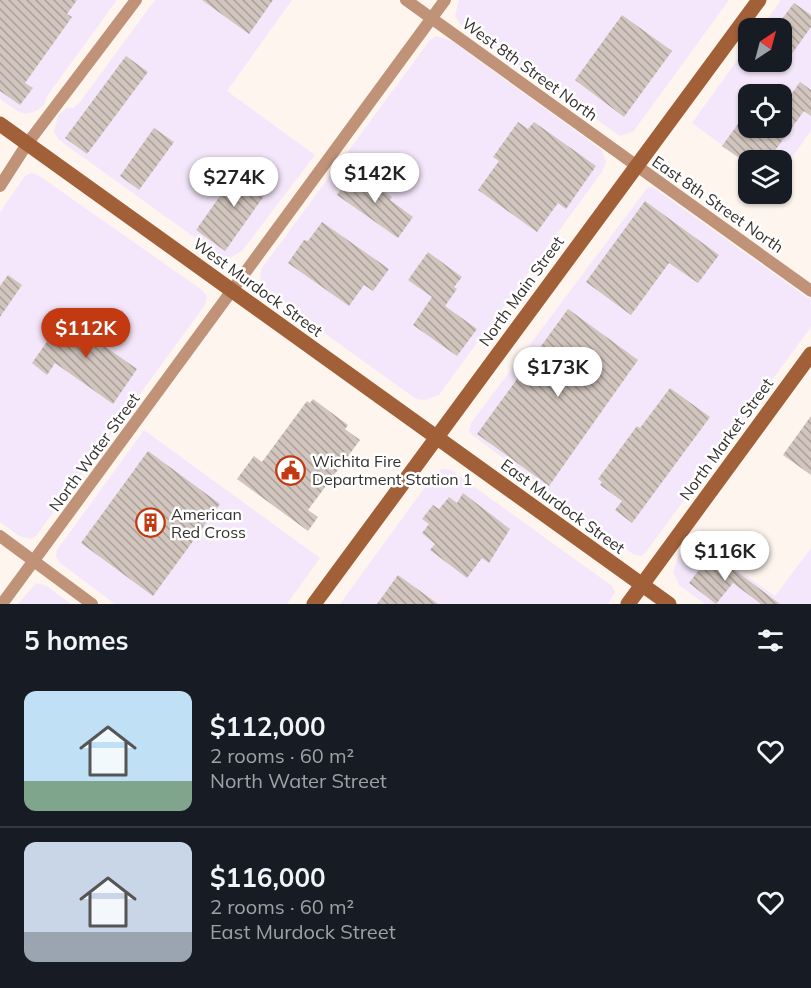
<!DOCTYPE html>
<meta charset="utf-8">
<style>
body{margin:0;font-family:Mulish,sans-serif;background:#242831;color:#f1f3f6;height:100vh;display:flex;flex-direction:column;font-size:22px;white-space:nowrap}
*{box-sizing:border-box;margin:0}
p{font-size:20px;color:#9ea1a6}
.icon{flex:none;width:33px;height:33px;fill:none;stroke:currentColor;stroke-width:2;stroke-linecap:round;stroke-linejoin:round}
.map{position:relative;height:604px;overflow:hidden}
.panel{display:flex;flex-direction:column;background:#171b24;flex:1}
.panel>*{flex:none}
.needle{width:39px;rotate:36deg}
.controls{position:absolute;left:738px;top:18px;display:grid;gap:12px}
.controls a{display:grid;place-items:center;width:54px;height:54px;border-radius:12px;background:#171b24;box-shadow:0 2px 4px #0004;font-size:30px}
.price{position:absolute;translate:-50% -51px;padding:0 14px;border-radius:21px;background:#fff;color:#222;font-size:20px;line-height:39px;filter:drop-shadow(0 2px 3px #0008)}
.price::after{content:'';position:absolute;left:50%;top:36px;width:18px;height:14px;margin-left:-9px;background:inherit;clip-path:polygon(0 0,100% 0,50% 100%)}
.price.active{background:#c33a12;color:#fff}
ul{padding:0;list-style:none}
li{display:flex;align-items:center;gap:18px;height:150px;padding:0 24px}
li+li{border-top:2px solid #363941}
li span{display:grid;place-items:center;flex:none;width:168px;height:120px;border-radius:12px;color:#555}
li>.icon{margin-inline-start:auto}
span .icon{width:72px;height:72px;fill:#fffc;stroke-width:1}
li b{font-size:26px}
h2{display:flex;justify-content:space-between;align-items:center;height:72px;padding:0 24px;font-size:26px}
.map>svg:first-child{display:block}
.commercial{fill:#f5e7fb;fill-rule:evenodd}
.building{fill:url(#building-back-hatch)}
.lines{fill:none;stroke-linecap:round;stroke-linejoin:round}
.street{stroke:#c09278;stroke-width:12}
.secondary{stroke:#a16038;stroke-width:15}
.labels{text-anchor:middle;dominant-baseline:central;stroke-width:5;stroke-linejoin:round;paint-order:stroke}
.street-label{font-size:16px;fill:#34302d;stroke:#fff}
.poi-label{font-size:16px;fill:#34302d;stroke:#fff;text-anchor:start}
</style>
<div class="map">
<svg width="811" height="604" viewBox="0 0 811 604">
<defs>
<pattern id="building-back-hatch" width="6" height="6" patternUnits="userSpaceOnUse" patternTransform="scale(1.5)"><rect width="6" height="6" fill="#d1c5bd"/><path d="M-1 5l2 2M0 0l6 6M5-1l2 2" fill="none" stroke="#aaa09a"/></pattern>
</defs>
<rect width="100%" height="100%" fill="#fef5ee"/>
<g class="commercial">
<polygon points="0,0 117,0 47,96 44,105 36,111 26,114 19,112 0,99"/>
<polygon points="155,0 292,0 227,91 315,155 242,251 226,260 59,140 54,132 58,116 66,108 73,108 80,102"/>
<polygon points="459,0 729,0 633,132 620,136 459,23 455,16"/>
<path d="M781 0H811V131L782 171V160H748V164L692 123 748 45V62H782V28H761ZM748 94H782V128H748Z"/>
<polygon points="436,36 452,41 602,150 606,162 602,172 439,395 425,400 416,399 266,291 261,284 260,276 262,268 430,40"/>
<polygon points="31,173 38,175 202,290 207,297 205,305 36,536 30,539 19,536 0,522 0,212 25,176"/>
<polygon points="648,187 654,188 811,300 811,327 646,552 641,556 633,554 472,435 469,431 471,423"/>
<polygon points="144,430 320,558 287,604 115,604 60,563 56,557 57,550"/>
<polygon points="442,469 451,470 612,586 615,592 608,604 340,604 435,473"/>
<polygon points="692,537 775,596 811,548 811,604 705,604 679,585 673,572 678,558"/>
<polygon points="36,583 47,586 71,604 18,604"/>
</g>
<g class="building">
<polygon points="0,0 77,0 67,14 72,17 25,83 33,88 20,105 0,91"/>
<polygon points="202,0 273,0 249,34"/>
<polygon points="794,3 811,15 811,27 789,58 782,53 782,28 775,28"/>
<polygon points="622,15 672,51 624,117 575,80"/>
<polygon points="126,56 148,72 87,154 65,138"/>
<polygon points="800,82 811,90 811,116 804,111 768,160 742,160 722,146 748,110 748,128 782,128 782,107"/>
<polygon points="518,122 528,129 534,122 596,166 566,209 558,203 537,232 478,190 499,161 493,157"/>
<polygon points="154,128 174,142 139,190 120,176"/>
<polygon points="242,165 271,186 225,251 196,230"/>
<polygon points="354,170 392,197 390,200 413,217 398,238 337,195"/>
<polygon points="645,201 719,255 698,283 669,263 631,315 586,282"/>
<polygon points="322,222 389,269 373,291 364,285 349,306 288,263 304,240 308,241"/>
<polygon points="428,252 462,277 454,287 457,289 445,306 477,329 457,356 413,325 432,297 408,280"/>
<polygon points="8,275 22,285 0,317 0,286"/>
<polygon points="568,309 638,360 549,486 477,434"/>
<polygon points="65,316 77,325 82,318 99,329 93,338 137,369 113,404 55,363 47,375 32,363"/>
<polygon points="670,388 710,417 632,523 615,510 622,501 600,485 602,482 598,479 637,426 640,428"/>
<polygon points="313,399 348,425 345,429 360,440 308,510 318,517 308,531 237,479 254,456 262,462 307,401 310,403"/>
<polygon points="811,416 811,475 783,455"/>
<polygon points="148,451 220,504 153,596 81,543"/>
<polygon points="463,493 510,529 489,563 482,558 467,578 430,550 435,544 422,533 429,524 422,519 433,505 439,509 449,497 457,503"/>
<polygon points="712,553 780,604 761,604 733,583 716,604 689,583"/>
<polygon points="398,575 438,604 377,604"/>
</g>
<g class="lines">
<g class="street">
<polyline points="406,0 811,291"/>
<polyline points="0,186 27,144 136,0"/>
<polyline points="0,536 92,604"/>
<polyline points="2,604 445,0"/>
</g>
<g class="secondary">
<polyline points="0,124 669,604"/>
<polyline points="314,604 759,0"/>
<polyline points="628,604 811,354"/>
</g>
</g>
<defs>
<symbol id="civic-ring" viewBox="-11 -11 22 22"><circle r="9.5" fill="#fff" stroke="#c33a12" stroke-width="1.5"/><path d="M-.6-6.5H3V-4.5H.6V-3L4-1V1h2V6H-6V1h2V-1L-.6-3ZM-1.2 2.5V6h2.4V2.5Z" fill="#c33a12"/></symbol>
<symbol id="building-ring" viewBox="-11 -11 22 22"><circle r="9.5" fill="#fff" stroke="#c33a12" stroke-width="1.5"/><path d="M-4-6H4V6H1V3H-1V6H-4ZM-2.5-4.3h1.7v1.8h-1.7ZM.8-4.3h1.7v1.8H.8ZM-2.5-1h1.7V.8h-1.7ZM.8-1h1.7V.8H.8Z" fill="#c33a12"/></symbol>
</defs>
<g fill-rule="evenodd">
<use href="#civic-ring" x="274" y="454" width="33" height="33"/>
<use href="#building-ring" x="134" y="506" width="33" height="33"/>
</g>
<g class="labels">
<g class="street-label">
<text transform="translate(530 69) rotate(36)">West 8th Street North</text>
<text transform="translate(718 204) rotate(35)">East 8th Street North</text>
<text transform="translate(258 287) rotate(36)">West Murdock Street</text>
<text transform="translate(521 291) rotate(-54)">North Main Street</text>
<text transform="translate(726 439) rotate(-54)">North Market Street</text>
<text transform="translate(94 452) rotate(-54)">North Water Street</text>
<text transform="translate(563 506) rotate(36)">East Murdock Street</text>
</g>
<g class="poi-label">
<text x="312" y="461">Wichita Fire<tspan x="312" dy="18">Department Station 1</tspan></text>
<text x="171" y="514">American<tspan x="171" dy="18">Red Cross</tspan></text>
</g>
</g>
</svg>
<div class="controls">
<a><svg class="needle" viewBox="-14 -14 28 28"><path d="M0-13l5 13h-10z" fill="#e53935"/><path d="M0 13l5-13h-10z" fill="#9ea1a6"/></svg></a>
<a><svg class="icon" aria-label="locate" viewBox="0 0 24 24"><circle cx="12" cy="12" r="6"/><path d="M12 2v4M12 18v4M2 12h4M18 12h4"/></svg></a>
<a><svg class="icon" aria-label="layers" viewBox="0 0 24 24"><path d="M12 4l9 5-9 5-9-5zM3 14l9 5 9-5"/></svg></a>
</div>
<b class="price" style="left:375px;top:204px">$142K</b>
<b class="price" style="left:234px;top:208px">$274K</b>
<b class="price active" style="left:86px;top:359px">$112K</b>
<b class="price" style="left:558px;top:398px">$173K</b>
<b class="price" style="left:725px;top:582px">$116K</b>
</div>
<section class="panel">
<h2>5 homes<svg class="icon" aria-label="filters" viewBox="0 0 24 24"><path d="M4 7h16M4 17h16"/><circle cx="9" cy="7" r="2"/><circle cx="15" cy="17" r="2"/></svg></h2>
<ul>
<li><span style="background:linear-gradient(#bfe0f5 75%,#7fa58c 0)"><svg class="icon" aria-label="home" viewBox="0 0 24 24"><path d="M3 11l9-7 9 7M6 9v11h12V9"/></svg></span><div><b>$112,000</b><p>2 rooms · 60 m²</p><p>North Water Street</p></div><svg class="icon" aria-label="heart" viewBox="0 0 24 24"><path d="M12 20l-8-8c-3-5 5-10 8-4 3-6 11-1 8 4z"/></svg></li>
<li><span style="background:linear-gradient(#c9d6e8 75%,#9aa5b1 0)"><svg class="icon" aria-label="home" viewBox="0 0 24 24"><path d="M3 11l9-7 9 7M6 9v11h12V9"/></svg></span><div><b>$116,000</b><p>2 rooms · 60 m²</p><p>East Murdock Street</p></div><svg class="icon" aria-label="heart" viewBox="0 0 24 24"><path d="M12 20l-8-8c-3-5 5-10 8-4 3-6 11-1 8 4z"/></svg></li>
</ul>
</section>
